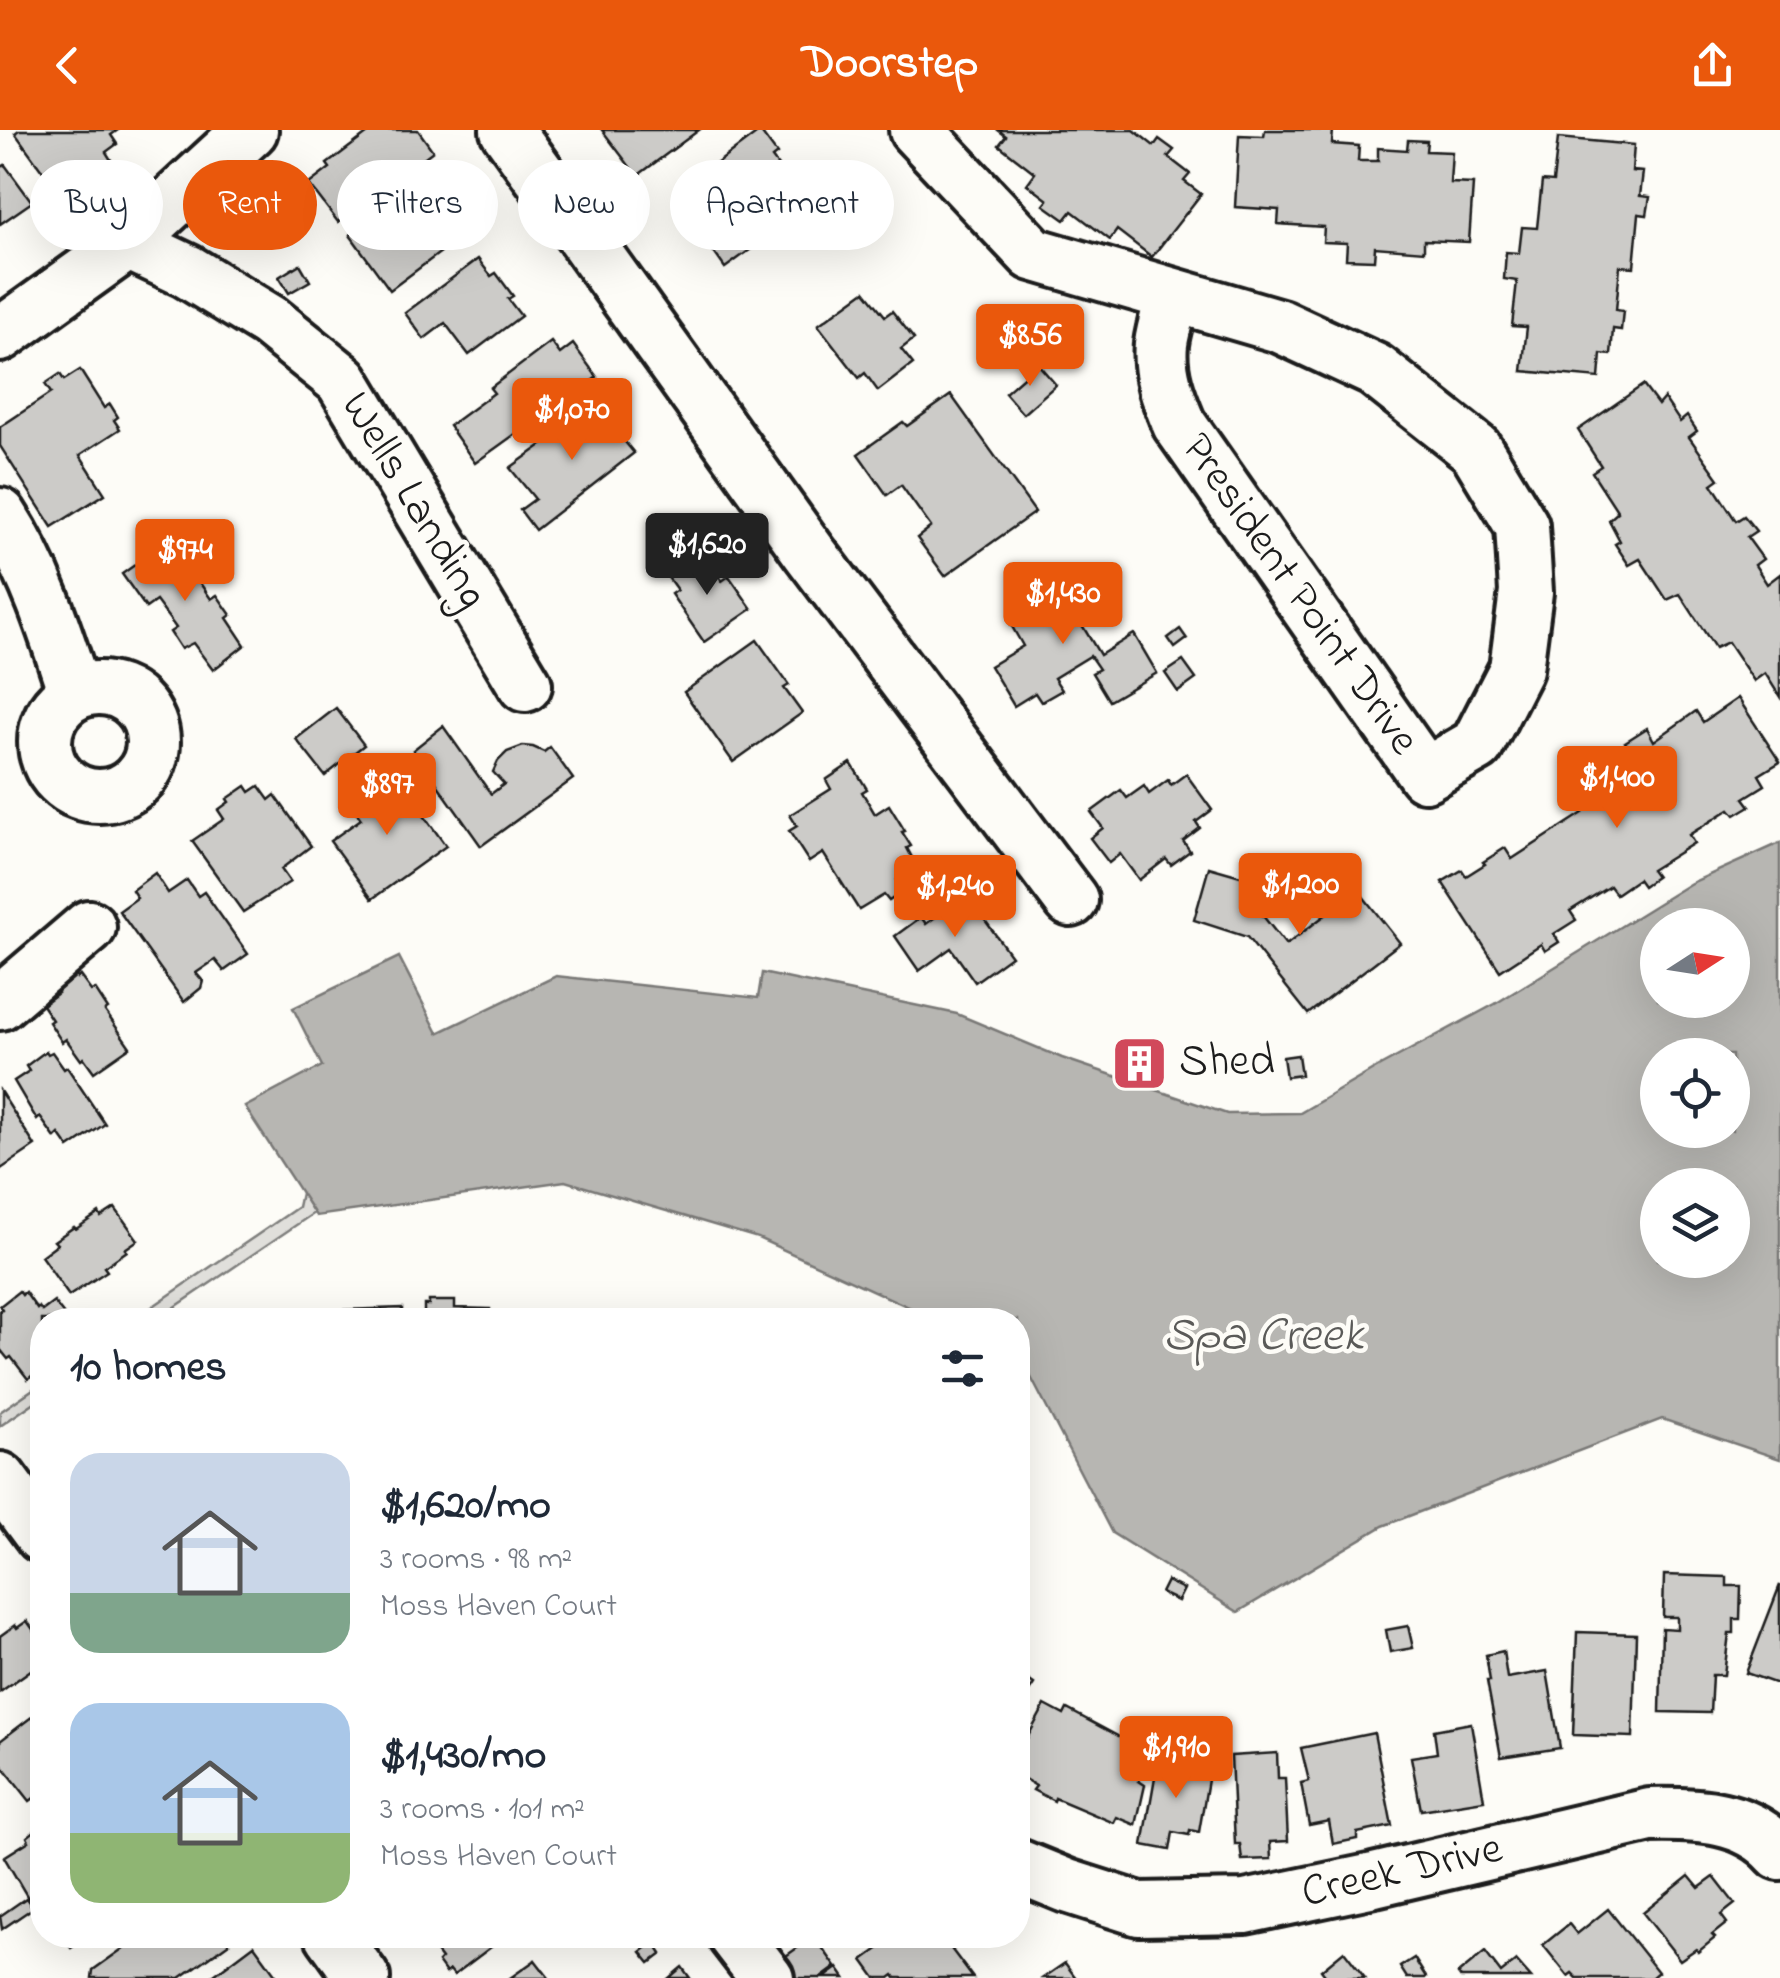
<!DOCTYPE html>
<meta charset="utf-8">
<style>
body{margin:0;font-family:"Indie Flower",sans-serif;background:#f2f2f3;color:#1f2937;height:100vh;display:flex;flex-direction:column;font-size:38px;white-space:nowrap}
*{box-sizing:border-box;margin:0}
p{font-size:32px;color:#747a83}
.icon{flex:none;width:55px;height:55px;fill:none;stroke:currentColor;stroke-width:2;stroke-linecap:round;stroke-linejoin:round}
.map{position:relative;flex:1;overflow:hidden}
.side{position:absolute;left:30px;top:1178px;width:1000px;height:640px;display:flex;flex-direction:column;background:#fff;border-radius:40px;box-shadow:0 10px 40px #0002}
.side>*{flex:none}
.guide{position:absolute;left:30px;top:30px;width:1000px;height:90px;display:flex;gap:20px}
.needle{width:65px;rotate:78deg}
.controls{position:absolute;left:1640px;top:778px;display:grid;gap:20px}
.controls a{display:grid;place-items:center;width:110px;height:110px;border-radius:50%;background:#fff;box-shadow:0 10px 40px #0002;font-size:50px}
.price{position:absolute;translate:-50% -85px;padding:0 22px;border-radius:10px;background:#ea580c;color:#fff;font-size:32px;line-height:65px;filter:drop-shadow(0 2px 5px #0008)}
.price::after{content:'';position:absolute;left:50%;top:60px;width:30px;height:22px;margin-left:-15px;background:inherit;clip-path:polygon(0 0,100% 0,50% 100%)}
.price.current{background:#222;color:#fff}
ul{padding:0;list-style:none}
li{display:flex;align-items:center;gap:30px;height:250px;padding:0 40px}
li span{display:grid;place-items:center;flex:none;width:280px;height:200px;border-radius:30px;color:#555}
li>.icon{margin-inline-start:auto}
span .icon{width:120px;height:120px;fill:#fffc;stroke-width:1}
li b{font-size:42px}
h2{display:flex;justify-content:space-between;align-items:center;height:120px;padding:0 40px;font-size:42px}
.pill{padding:0 35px;border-radius:45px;background:#fff;box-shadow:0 10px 40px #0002;font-size:35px;line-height:90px}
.pill.current{background:#ea580c;color:#fff}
header{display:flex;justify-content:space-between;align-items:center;height:130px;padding:0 40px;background:#ea580c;color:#fff;font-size:45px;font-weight:700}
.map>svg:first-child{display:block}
.green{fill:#e0dfdb;stroke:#7e7e7c;stroke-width:2.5}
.water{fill:#b7b6b2;stroke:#797876;stroke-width:2.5;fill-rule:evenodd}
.building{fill:#cccbc8;stroke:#1c1c1c;stroke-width:2.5}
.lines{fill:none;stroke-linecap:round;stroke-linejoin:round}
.minor-casing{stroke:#1c1c1c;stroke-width:60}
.minor{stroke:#fdfcf7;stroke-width:52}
.labels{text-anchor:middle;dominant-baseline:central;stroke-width:9;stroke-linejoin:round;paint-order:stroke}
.street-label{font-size:45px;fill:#1c1c1c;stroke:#fdfcf7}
.poi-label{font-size:45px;fill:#1c1c1c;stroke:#fdfcf7;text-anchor:start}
.water-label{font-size:48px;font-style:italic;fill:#5a5a58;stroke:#fdfcf7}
</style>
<header><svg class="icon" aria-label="back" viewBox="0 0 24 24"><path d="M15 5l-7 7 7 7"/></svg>Doorstep<svg class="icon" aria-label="share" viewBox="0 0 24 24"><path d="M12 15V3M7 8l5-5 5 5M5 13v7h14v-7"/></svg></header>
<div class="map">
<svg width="1780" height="1848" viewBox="0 0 1780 1848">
<rect width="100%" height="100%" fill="#fdfcf7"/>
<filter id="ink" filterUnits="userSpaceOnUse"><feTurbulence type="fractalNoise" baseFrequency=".01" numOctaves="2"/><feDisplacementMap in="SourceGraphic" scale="20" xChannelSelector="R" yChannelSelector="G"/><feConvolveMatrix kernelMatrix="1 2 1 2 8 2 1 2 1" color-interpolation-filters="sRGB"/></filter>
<g filter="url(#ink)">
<g class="green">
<polygon points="304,1049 306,1070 314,1083 156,1190 133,1190 298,1077"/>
<polygon points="42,1253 42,1267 0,1296 0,1282"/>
</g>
<path class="water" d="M1780 713V1329L1662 1289 1383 1396 1238 1482 1112 1403 1022 1230 1018 1227V1190H937L758 1108 565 1051 316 1086 245 977 322 936 293 878 399 827 438 903 556 846 758 868 762 843 957 884 1062 928 1227 984 1300 983 1380 936 1495 874 1691 753ZM1658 795H1732V870H1658ZM1658 925H1732V1000H1658ZM1658 1055H1732V1130H1658Z"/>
<g class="building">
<polygon points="19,0 118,0 111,5 117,14 106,22 111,30 69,61 58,46 50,51 15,3"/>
<polygon points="372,0 418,0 433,21 338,92 309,54 330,38 327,34"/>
<polygon points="602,0 699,0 637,46"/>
<polygon points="998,0 1134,0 1154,16 1159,9 1174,20 1168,27 1190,44 1184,51 1201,64 1152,127 1117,100 1110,110 1072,81 1065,90 1044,75 1048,70 1027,54 1035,43 999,15 1006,6"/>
<polygon points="1265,0 1333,0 1332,14 1359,16 1358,31 1378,31 1378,18 1407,20 1408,10 1427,11 1426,21 1452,22 1450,53 1473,54 1469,112 1424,110 1424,121 1375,117 1374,130 1346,129 1347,113 1323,112 1324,97 1278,94 1279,80 1235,77 1239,5 1264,6"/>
<polygon points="760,1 777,24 772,28 809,77 725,138 701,104 722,88 701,60 712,52 704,43"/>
<polygon points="1558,8 1634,15 1632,41 1643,42 1640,66 1650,67 1647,85 1639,84 1634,137 1620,136 1616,180 1623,181 1621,200 1613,199 1611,225 1601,224 1599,248 1522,241 1527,197 1512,196 1517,151 1504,149 1506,122 1519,123 1522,97 1537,98 1542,51 1553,52"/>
<polygon points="5,35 32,72 0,94 0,38"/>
<polygon points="439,43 477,95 390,160 350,105 368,92 366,89 377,79 381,84"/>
<polygon points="478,129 491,146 496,143 513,166 508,169 521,186 469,225 445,193 424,209 405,183"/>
<polygon points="300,134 310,151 289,163 279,147"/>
<polygon points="865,161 885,186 892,181 914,209 901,219 913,234 878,261 865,243 859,248 818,195"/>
<polygon points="551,212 560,224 573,214 597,247 524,304 521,300 475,333 449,296 494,263 490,258"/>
<polygon points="1038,234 1056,255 1023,284 1005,263"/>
<polygon points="80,240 104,278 110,274 118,287 114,290 120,299 80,325 105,364 52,397 0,316 0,297 51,263 45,254 60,244 64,250"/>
<polygon points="1643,255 1658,275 1664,268 1680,292 1687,286 1697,301 1689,307 1719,349 1712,354 1736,391 1744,386 1756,401 1747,407 1763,429 1755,435 1767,454 1780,444 1780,567 1765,543 1754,551 1728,512 1715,518 1680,464 1667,470 1640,429 1629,435 1615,414 1620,411 1609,390 1618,382 1592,342 1601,336 1578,300"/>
<polygon points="951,265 1035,382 945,446 917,408 931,397 901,355 887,365 858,324 903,292 907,296"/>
<polygon points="608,271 625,293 616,301 634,323 535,400 520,380 535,369 510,338 599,274 601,277"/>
<polygon points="170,410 211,469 217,465 231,485 227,488 245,515 213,540 193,513 181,519 170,502 176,498 156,471 146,478 122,444"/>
<polygon points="697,427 707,441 713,436 722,451 729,446 752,479 704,512 671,464 677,460 667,446"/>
<polygon points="1062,440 1080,469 1070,475 1100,525 1134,504 1157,543 1109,571 1092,543 1099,539 1090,526 1054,548 1062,560 1041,572 1035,563 1014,576 990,536 1023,516 1010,493 1030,482 1014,454 1031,444 1038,455"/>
<polygon points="1180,499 1187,509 1175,518 1168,508"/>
<polygon points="757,510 789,555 784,558 802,583 733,632 684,562"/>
<polygon points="1183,531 1196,549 1178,562 1165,543"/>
<polygon points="1738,568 1780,632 1759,645 1765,655 1744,668 1750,676 1735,685 1730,679 1689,705 1694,713 1651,740 1656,747 1643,756 1638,749 1616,764 1610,756 1570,781 1576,790 1554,804 1559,812 1545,821 1541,814 1500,841 1442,752 1462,740 1466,746 1485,734 1483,732 1505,718 1512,729 1583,683 1575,671 1615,646 1607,633 1630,619 1625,612 1647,598 1654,611 1696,581 1703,592"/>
<polygon points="336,578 364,615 325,646 296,609"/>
<polygon points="443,596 491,664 504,654 493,642 498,631 507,622 523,616 533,617 544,622 550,617 573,649 481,716 413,620"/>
<polygon points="851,633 867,659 862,662 875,684 889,675 905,701 902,702 911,716 907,718 917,737 897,750 904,761 889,771 884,765 859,780 823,723 809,732 789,701 797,696 790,685 831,659 826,650"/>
<polygon points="394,644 446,716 372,769 330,711 361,689 351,675"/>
<polygon points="1186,644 1212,680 1196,692 1200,698 1183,711 1190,721 1171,735 1166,729 1139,750 1120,724 1109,733 1090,708 1103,698 1091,682 1121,660 1127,668 1144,656 1149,664 1168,650 1171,655"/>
<polygon points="246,656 250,662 259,656 269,670 275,665 311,716 281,739 290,752 243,782 192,711 224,689 218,680 229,672 227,669"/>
<polygon points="1209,737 1265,753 1248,767 1286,815 1358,760 1400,813 1308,884 1247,807 1194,790"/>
<polygon points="155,743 168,763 187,750 198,766 204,762 248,824 224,841 215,830 196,843 203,851 201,858 184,872 119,781 137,768 132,760"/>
<polygon points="966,764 1011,826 975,852 951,818 919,841 895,806 921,787 926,794"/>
<polygon points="74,844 77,848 80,846 91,861 95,859 108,879 105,881 130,917 94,942 84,928 81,930 66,909 62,912 49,892 52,890 42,875 58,863 54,858"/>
<polygon points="1134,920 1154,929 1147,946 1127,936"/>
<polygon points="46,921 48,924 52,922 64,939 67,937 105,994 69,1018 59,1004 55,1008 40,987 37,990 14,951 29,941 26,936"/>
<polygon points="1298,925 1301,945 1286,947 1283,927"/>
<polygon points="0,961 35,1016 1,1039 0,1037"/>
<polygon points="115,1078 138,1110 125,1119 127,1121 104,1137 107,1141 69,1166 41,1126 57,1114 54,1111 74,1097 76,1099 99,1083 101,1087"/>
<polygon points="19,1161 22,1165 25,1162 37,1179 39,1177 42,1181 54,1172 68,1190 42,1190 42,1238 28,1249 11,1227 8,1229 0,1219 0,1181 2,1179 0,1176"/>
<polygon points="429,1171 455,1171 455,1178 490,1179 491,1190 424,1190 424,1175 429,1175"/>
<polygon points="402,1178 402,1190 327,1190 342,1180"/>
<polygon points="1664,1445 1727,1447 1727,1456 1741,1456 1740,1489 1734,1489 1734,1503 1729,1503 1724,1545 1712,1545 1710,1583 1660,1582 1662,1498 1677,1499 1677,1487 1663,1487"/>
<polygon points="1167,1451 1184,1459 1178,1471 1161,1463"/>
<polygon points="1780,1455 1780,1555 1746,1543"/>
<polygon points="27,1491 42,1512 42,1532 0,1562 0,1506 15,1495 17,1498"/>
<polygon points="1408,1496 1413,1518 1390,1522 1386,1500"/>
<polygon points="1577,1502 1636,1504 1633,1607 1573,1605"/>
<polygon points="1503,1521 1507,1548 1547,1541 1560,1618 1501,1627 1487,1551 1490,1551 1486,1525"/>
<polygon points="1018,1543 1034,1554 1018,1578"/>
<polygon points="1045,1575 1064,1585 1067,1579 1153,1625 1139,1651 1145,1655 1136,1695 1117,1687 1114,1693 1055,1668 1054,1671 1033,1660 1036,1656 1018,1645 1018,1625"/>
<polygon points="42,1579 42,1662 30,1671 0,1633 0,1611"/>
<polygon points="1471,1593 1484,1670 1421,1680 1411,1627 1437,1623 1434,1600"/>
<polygon points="1374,1603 1392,1696 1357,1703 1357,1709 1333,1714 1329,1691 1309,1695 1301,1653 1309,1651 1301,1618"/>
<polygon points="1277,1623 1278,1648 1285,1648 1288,1711 1270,1712 1271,1729 1242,1730 1240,1714 1235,1714 1231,1626"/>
<polygon points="1175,1625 1201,1630 1198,1642 1209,1644 1199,1702 1190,1700 1189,1705 1173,1702 1170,1720 1143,1715 1158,1630 1173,1633"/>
<polygon points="42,1695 42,1758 28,1768 4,1727 29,1711 27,1707"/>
<polygon points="1689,1746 1699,1758 1714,1747 1735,1774 1721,1785 1727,1793 1712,1805 1715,1808 1698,1822 1696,1819 1680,1830 1643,1783"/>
<polygon points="26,1768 33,1778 2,1799 0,1786"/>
<polygon points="1608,1779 1658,1842 1651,1848 1577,1848 1572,1843 1568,1846 1543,1815 1569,1794 1577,1804"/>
<polygon points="62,1805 90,1805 71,1818"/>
<polygon points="142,1805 223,1805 229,1813 180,1848 92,1848 93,1840"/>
<polygon points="423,1805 507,1805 454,1845 450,1840 446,1843 438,1832 441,1829"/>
<polygon points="898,1805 973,1805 952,1820 973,1848 896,1848 894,1845 890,1848 876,1848 863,1830"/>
<polygon points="814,1806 836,1837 821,1848 787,1848 776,1833"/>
<polygon points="654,1812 662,1824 650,1833 641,1822"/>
<polygon points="254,1815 278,1848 210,1848"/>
<polygon points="1344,1821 1365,1848 1327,1848 1321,1840"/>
<polygon points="1485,1822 1501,1843 1516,1831 1531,1848 1461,1848 1458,1844"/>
<polygon points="1414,1828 1426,1847 1425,1848 1407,1848 1400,1837"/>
<polygon points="535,1830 549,1848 510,1848 534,1831"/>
<polygon points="1065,1833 1076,1848 1043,1848"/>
<polygon points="682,1837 690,1848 669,1848"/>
<polygon points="838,1838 845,1848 824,1848"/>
</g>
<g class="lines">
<defs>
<g id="minor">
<polyline points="507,0 809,422 1071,770"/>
<path d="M916 0 1033 124 1280 196 1375 240 1476 320 1522 396 1526 462 1516 539 1477 615 1425 645 1179 294C1168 268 1158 242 1161 214 1163 198 1169 181 1173 165"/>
<polyline points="128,113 187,141 269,191 342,250 525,555"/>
<polyline points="0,205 128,113 251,0"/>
<path d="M0 385C36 441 55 501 75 563"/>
<circle cx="99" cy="612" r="54"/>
<polyline points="0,873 89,797"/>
<polyline points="0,1349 42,1406"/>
<path d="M1018 1736 1067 1756 1139 1779 1245 1777 1374 1750 1650 1685C1697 1684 1747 1685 1780 1723"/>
<polyline points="332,1805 363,1848"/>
<polyline points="734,1805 767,1848"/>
</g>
</defs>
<use href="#minor" class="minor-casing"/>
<use href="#minor" class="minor"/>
</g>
</g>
<defs>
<symbol id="building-square" viewBox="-11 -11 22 22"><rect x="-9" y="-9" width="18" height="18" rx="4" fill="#d1495b" stroke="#fdfcf7"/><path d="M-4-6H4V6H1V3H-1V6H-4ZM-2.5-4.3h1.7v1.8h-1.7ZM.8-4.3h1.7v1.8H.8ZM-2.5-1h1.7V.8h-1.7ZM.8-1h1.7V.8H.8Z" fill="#fff"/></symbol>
</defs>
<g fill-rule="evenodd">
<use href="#building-square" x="1108" y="902" width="63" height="63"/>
</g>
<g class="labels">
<g class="street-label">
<text transform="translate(413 371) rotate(59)">Wells Landing</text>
<text transform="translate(1299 465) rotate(55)">President Point Drive</text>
<text transform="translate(1402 1742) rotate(-13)">Creek Drive</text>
</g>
<g class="poi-label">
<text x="1179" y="933">Shed</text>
</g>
<g class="water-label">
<text x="1263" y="1207">Spa Creek</text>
</g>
</g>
</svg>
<div class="controls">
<a><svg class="needle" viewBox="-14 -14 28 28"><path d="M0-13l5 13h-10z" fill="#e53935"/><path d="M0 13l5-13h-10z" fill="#747a83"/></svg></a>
<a><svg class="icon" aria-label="locate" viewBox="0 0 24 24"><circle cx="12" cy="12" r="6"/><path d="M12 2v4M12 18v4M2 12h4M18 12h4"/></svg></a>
<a><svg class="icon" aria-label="layers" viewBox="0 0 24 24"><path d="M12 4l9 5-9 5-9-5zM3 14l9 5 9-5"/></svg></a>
</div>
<b class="price" style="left:1030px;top:259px">$856</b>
<b class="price" style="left:572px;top:333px">$1,070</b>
<b class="price current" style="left:707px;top:468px">$1,620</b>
<b class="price" style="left:185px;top:474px">$974</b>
<b class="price" style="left:1063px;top:517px">$1,430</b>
<b class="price" style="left:1617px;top:701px">$1,400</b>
<b class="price" style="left:387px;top:708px">$897</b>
<b class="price" style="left:1300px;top:808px">$1,200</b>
<b class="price" style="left:955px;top:810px">$1,240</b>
<b class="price" style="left:1176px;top:1671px">$1,910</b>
<div class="guide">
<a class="pill">Buy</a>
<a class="pill current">Rent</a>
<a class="pill">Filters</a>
<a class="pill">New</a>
<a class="pill">Apartment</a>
</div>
<section class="side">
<h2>10 homes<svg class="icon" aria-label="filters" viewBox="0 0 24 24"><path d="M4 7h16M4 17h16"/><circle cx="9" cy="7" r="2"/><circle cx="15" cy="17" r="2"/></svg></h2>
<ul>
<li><span style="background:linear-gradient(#c9d6e8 70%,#7fa58c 0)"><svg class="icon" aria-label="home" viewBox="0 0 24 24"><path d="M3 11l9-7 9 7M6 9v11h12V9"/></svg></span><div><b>$1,620/mo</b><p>3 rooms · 98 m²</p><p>Moss Haven Court</p></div></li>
<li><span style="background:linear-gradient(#a9c7e8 65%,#8fb573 0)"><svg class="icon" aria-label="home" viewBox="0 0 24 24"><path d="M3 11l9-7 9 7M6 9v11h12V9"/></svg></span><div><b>$1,430/mo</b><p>3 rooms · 101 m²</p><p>Moss Haven Court</p></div></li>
</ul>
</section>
</div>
